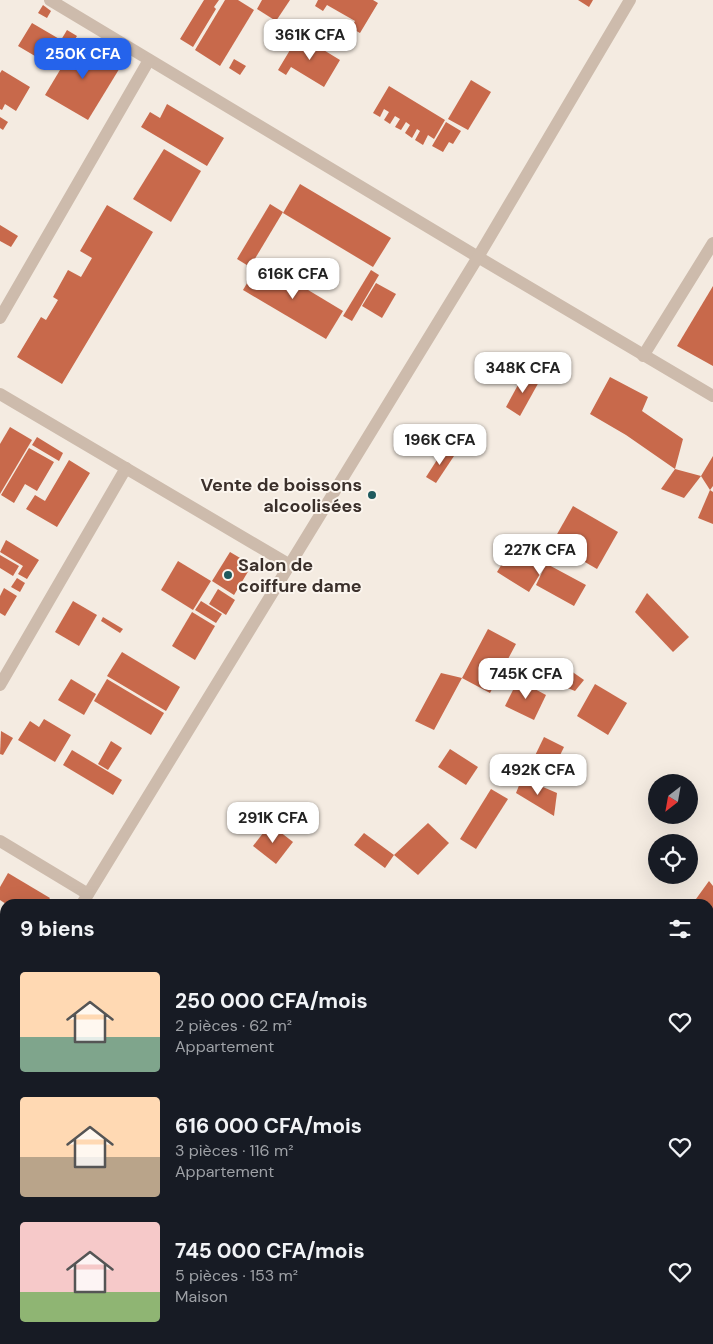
<!DOCTYPE html>
<html lang="fr">
<meta charset="utf-8">
<style>
body{margin:0;font-family:"DM Sans",sans-serif;background:#20242c;color:#f1f3f6;height:100vh;display:flex;flex-direction:column;font-size:19px;white-space:nowrap}
*{box-sizing:border-box;margin:0}
p{font-size:16px;color:#9ea1a6}
.icon{flex:none;width:28px;height:28px;fill:none;stroke:currentColor;stroke-width:2;stroke-linecap:round;stroke-linejoin:round}
.map{position:relative;flex:1;overflow:hidden}
.drawer{position:absolute;left:0px;top:899px;width:714px;height:446px;display:flex;flex-direction:column;background:#171b24;border-radius:15px 15px 0 0;box-shadow:0 5px 20px #0002}
.drawer>*{flex:none}
.needle{width:32px;rotate:211deg}
.tools{position:absolute;left:648px;top:774px;display:grid;gap:10px}
.tools a{display:grid;place-items:center;width:50px;height:50px;border-radius:50%;background:#171b24;box-shadow:0 5px 20px #0002;font-size:25px}
.price{position:absolute;translate:-50% -42px;padding:0 11px;border-radius:10px;background:#fff;color:#222;font-size:16px;line-height:32px;filter:drop-shadow(0 1px 2px #0008)}
.price::after{content:'';position:absolute;left:50%;top:30px;width:15px;height:11px;margin-left:-8px;background:inherit;clip-path:polygon(0 0,100% 0,50% 100%)}
.price.active{background:#2563eb;color:#fff}
ul{padding:0;list-style:none}
li{display:flex;align-items:center;gap:15px;height:125px;padding:0 20px}
li span{display:grid;place-items:center;flex:none;width:140px;height:100px;border-radius:5px;color:#555}
li>.icon{margin-inline-start:auto}
span .icon{width:60px;height:60px;fill:#fffc;stroke-width:1}
li b{font-size:21px}
h2{display:flex;justify-content:space-between;align-items:center;height:60px;padding:0 20px;font-size:21px}
.map>svg:first-child{display:block}
.building{fill:#c8694b}
.lines{fill:none;stroke-linecap:round;stroke-linejoin:round}
.street{stroke:#cdbbac;stroke-width:12}
.poi-dot{fill:#1f5a5e;stroke:#fbf5ee;stroke-width:2}
.labels{text-anchor:middle;dominant-baseline:central;stroke-width:4;stroke-linejoin:round;paint-order:stroke}
.poi-label{font-size:18px;font-weight:bold;fill:#3b302b;stroke:#fbf5ee;text-anchor:end}
</style>
<div class="map">
<svg width="713" height="1344" viewBox="0 0 713 1344">
<rect width="100%" height="100%" fill="#f4ebe1"/>
<g class="building">
<polygon points="204,0 219,0 214,7 216,9 193,47 180,39"/>
<polygon points="225,0 238,0 254,10 220,66 195,50"/>
<polygon points="262,0 290,0 276,21 257,9"/>
<polygon points="318,0 373,0 378,3 360,33 351,28 355,21 327,5 323,11 315,6"/>
<polygon points="578,0 593,0 589,7"/>
<polygon points="43,5 51,11 47,18 38,13"/>
<polygon points="32,23 61,40 67,30 77,36 57,69 18,46"/>
<polygon points="299,35 340,60 324,87 291,67 286,75 278,70"/>
<polygon points="78,40 121,66 88,120 45,95"/>
<polygon points="234,59 246,66 240,75 229,68"/>
<polygon points="2,70 30,87 16,111 5,104 2,110 0,109 0,73"/>
<polygon points="471,80 491,92 468,130 448,119"/>
<polygon points="389,86 445,120 434,139 428,135 423,145 415,140 420,131 417,129 412,138 405,133 410,125 406,122 401,130 395,127 400,119 395,116 390,124 384,120 389,112 384,109 380,117 373,113"/>
<polygon points="167,104 224,138 207,166 141,127 150,112 160,118"/>
<polygon points="0,117 8,122 3,130 0,128"/>
<polygon points="446,122 461,131 453,144 449,142 443,152 432,146"/>
<polygon points="164,149 201,171 171,222 133,199"/>
<polygon points="300,184 391,238 373,267 283,213"/>
<polygon points="270,204 283,212 250,267 237,259"/>
<polygon points="107,205 153,232 62,384 17,357 41,317 46,320 58,300 53,297 68,270 81,277 92,258 80,251"/>
<polygon points="0,225 18,236 11,247 0,241"/>
<polygon points="260,261 343,311 326,339 243,290"/>
<polygon points="371,270 379,275 352,321 343,316"/>
<polygon points="376,283 396,294 382,318 362,306"/>
<polygon points="713,286 713,366 677,346"/>
<polygon points="525,372 540,380 520,416 506,407"/>
<polygon points="610,377 648,397 642,411 683,439 675,469 626,435 590,414"/>
<polygon points="10,427 32,440 0,494 0,444"/>
<polygon points="37,437 63,453 59,461 32,445"/>
<polygon points="29,448 54,462 37,491 25,484 14,503 1,495"/>
<polygon points="444,449 454,456 436,483 426,477"/>
<polygon points="713,456 713,486 710,490 701,476"/>
<polygon points="69,460 90,473 57,527 26,509 35,495 45,501"/>
<polygon points="675,469 701,476 684,498 661,489"/>
<polygon points="710,490 713,492 713,524 698,518"/>
<polygon points="573,506 618,532 597,569 552,543"/>
<polygon points="6,540 39,560 27,579 18,574 23,566 0,552"/>
<polygon points="514,544 547,564 586,585 574,606 536,585 545,566 529,592 497,572"/>
<polygon points="230,552 252,565 234,595 212,581"/>
<polygon points="0,555 19,566 13,576 0,568"/>
<polygon points="178,561 211,581 193,610 161,590"/>
<polygon points="17,578 25,583 20,592 11,587"/>
<polygon points="4,588 17,596 5,616 0,613 0,596"/>
<polygon points="218,589 235,600 226,615 209,604"/>
<polygon points="647,593 689,637 673,652 635,612"/>
<polygon points="73,601 97,615 79,646 55,632"/>
<polygon points="201,601 222,614 216,623 195,610"/>
<polygon points="192,612 215,626 195,660 172,646"/>
<polygon points="103,617 123,629 120,633 101,621"/>
<polygon points="488,629 516,644 490,693 462,678 434,730 415,721 441,673 462,678"/>
<polygon points="122,652 180,687 166,711 107,676"/>
<polygon points="564,666 584,680 575,691 555,683"/>
<polygon points="71,679 96,694 84,715 58,700"/>
<polygon points="107,679 164,713 151,735 94,701"/>
<polygon points="518,680 546,695 534,720 505,706"/>
<polygon points="595,684 627,703 608,735 577,716"/>
<polygon points="44,719 71,735 55,762 18,740 30,721 39,727"/>
<polygon points="1,731 13,738 3,755 0,754"/>
<polygon points="544,737 564,747 550,776 530,766"/>
<polygon points="111,741 122,748 108,770 98,764"/>
<polygon points="450,749 478,767 466,785 438,767"/>
<polygon points="72,750 122,780 113,795 63,765"/>
<polygon points="522,778 557,793 554,816 516,793"/>
<polygon points="491,789 508,799 476,849 460,839"/>
<polygon points="428,823 449,843 418,875 394,855"/>
<polygon points="270,824 293,842 276,864 253,846"/>
<polygon points="364,833 394,855 385,868 354,845"/>
<polygon points="8,873 50,898 46,904 6,904 0,900 0,887"/>
<polygon points="709,881 713,886 713,922 709,916 709,904 700,904 696,899"/>
<polygon points="0,928 5,931 5,959 0,956"/>
<polygon points="0,959 5,962 5,977 0,986"/>
<polygon points="5,1108 5,1146 0,1143 0,1116"/>
<polygon points="42,1340 85,1340 88,1344 40,1344"/>
<polygon points="216,1340 328,1340 326,1344 218,1344 215,1342"/>
<polygon points="467,1340 482,1340 488,1344 464,1344"/>
<polygon points="515,1340 526,1340 523,1344"/>
</g>
<g class="lines">
<g class="street">
<polyline points="50,0 478,257 713,396"/>
<polyline points="0,318 149,60"/>
<polyline points="643,356 713,243"/>
<polyline points="0,394 290,565"/>
<polyline points="0,685 126,468"/>
<polyline points="0,841 88,894"/>
<polyline points="82,904 478,257 630,0"/>
<polyline points="0,1038 5,1030"/>
<polyline points="0,1234 5,1237"/>
<polyline points="184,1340 191,1344"/>
</g>
</g>
<g class="poi-dot">
<circle cx="372" cy="495" r="5"/>
<circle cx="228" cy="575" r="5"/>
</g>
<g class="labels">
<g class="poi-label">
<text x="362" y="485">Vente de boissons<tspan x="362" dy="21">alcoolisées</tspan></text>
<text x="238" y="565" text-anchor="start">Salon de<tspan x="238" dy="21">coiffure dame</tspan></text>
</g>
</g>
</svg>
<div class="tools">
<a><svg class="needle" viewBox="-14 -14 28 28"><path d="M0-13l5 13h-10z" fill="#e53935"/><path d="M0 13l5-13h-10z" fill="#9ea1a6"/></svg></a>
<a><svg class="icon" aria-label="locate" viewBox="0 0 24 24"><circle cx="12" cy="12" r="6"/><path d="M12 2v4M12 18v4M2 12h4M18 12h4"/></svg></a>
</div>
<b class="price" style="left:310px;top:61px">361K CFA</b>
<b class="price active" style="left:83px;top:80px">250K CFA</b>
<b class="price" style="left:293px;top:300px">616K CFA</b>
<b class="price" style="left:523px;top:394px">348K CFA</b>
<b class="price" style="left:440px;top:466px">196K CFA</b>
<b class="price" style="left:540px;top:576px">227K CFA</b>
<b class="price" style="left:526px;top:700px">745K CFA</b>
<b class="price" style="left:538px;top:796px">492K CFA</b>
<b class="price" style="left:273px;top:844px">291K CFA</b>
<section class="drawer">
<h2>9 biens<svg class="icon" aria-label="filters" viewBox="0 0 24 24"><path d="M4 7h16M4 17h16"/><circle cx="9" cy="7" r="2"/><circle cx="15" cy="17" r="2"/></svg></h2>
<ul>
<li><span style="background:linear-gradient(#ffd9b3 65%,#7fa58c 0)"><svg class="icon" aria-label="home" viewBox="0 0 24 24"><path d="M3 11l9-7 9 7M6 9v11h12V9"/></svg></span><div><b>250 000 CFA/mois</b><p>2 pièces · 62 m²</p><p>Appartement</p></div><svg class="icon" aria-label="heart" viewBox="0 0 24 24"><path d="M12 20l-8-8c-3-5 5-10 8-4 3-6 11-1 8 4z"/></svg></li>
<li><span style="background:linear-gradient(#ffd9b3 60%,#b9a48a 0)"><svg class="icon" aria-label="home" viewBox="0 0 24 24"><path d="M3 11l9-7 9 7M6 9v11h12V9"/></svg></span><div><b>616 000 CFA/mois</b><p>3 pièces · 116 m²</p><p>Appartement</p></div><svg class="icon" aria-label="heart" viewBox="0 0 24 24"><path d="M12 20l-8-8c-3-5 5-10 8-4 3-6 11-1 8 4z"/></svg></li>
<li><span style="background:linear-gradient(#f6c9c9 70%,#8fb573 0)"><svg class="icon" aria-label="home" viewBox="0 0 24 24"><path d="M3 11l9-7 9 7M6 9v11h12V9"/></svg></span><div><b>745 000 CFA/mois</b><p>5 pièces · 153 m²</p><p>Maison</p></div><svg class="icon" aria-label="heart" viewBox="0 0 24 24"><path d="M12 20l-8-8c-3-5 5-10 8-4 3-6 11-1 8 4z"/></svg></li>
</ul>
</section>
</div>
